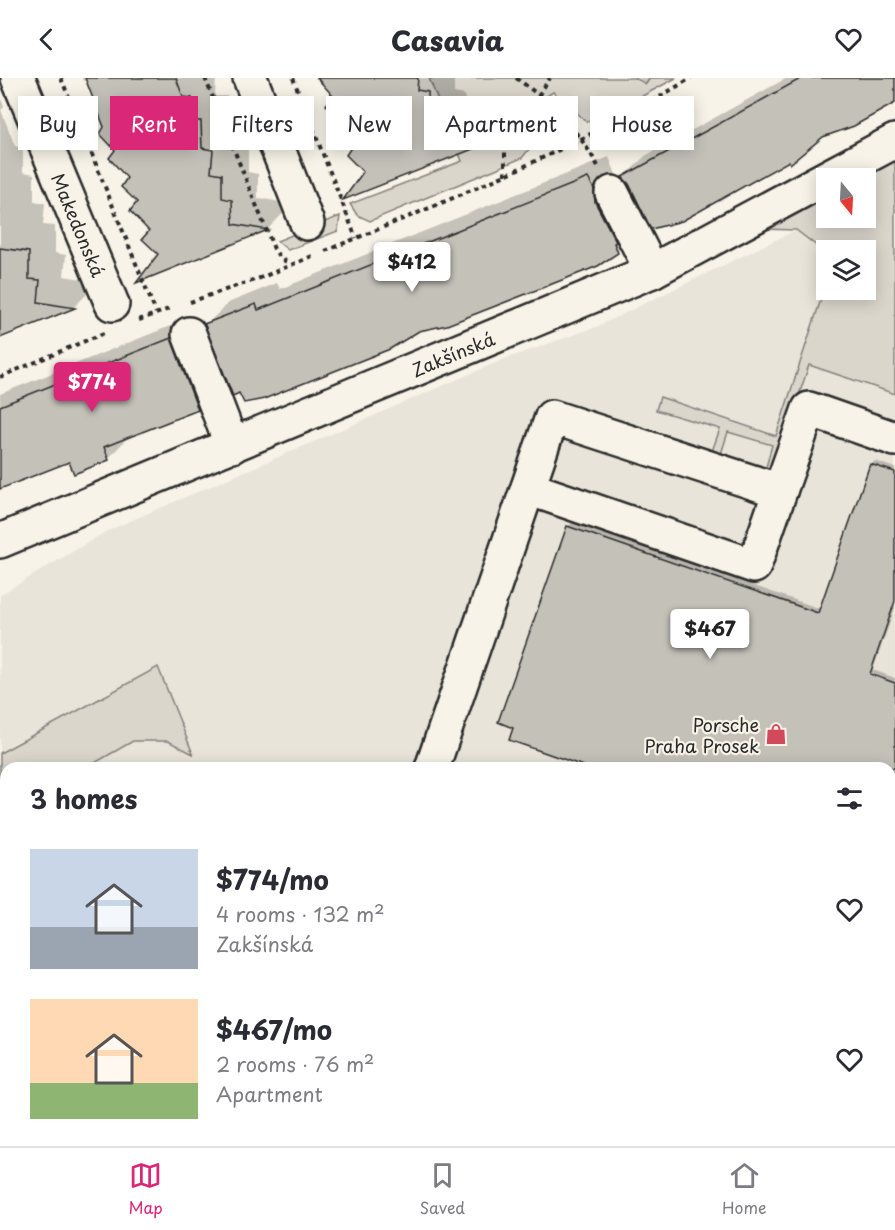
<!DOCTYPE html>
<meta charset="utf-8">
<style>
body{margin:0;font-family:"Playpen Sans",sans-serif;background:#f2f2f3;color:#2b2b33;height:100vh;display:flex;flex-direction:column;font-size:22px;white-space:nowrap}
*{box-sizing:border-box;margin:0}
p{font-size:20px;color:#7c7c81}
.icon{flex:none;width:33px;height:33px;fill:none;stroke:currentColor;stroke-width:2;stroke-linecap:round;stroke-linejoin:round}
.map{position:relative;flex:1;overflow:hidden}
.details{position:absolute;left:0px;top:684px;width:896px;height:384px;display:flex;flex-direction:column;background:#fff;border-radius:18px 18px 0 0;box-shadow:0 3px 15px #0003}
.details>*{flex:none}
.top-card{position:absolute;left:18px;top:18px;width:860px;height:54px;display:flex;gap:12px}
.needle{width:39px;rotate:162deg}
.fabs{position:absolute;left:816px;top:90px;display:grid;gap:12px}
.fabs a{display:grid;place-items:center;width:60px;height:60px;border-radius:0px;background:#fff;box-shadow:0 3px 15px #0003;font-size:30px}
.price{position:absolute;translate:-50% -51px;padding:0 14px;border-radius:6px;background:#fff;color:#222;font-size:20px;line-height:39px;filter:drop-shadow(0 2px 3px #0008)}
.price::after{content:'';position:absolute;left:50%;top:36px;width:18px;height:14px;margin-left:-9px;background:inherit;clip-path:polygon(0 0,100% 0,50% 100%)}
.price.on{background:#db2777;color:#fff}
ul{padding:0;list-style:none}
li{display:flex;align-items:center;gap:18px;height:150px;padding:0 30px}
li span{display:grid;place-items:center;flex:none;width:168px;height:120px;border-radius:0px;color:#555}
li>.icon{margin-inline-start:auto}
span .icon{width:72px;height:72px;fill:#fffc;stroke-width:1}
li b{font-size:26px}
h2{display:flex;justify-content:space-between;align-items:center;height:72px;padding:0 30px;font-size:26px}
.chip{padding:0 21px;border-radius:0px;background:#fff;box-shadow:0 3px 15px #0003;font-size:21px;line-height:54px}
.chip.on{background:#db2777;color:#fff}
header{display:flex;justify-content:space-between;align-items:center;height:78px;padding:0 30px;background:#fff;font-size:27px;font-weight:800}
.tabs{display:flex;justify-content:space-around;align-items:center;height:84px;border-top:2px solid #e1e1e2;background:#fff;font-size:16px;color:#7c7c81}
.tabs a{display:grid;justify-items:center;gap:3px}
.tabs .on{color:#db2777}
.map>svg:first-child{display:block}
.built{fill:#e8e4da}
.green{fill:#dad6cc;stroke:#82807c;stroke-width:1.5}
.shadow{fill:#0003}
.building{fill:#c4c1b9;stroke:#2b2b2b;stroke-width:1.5}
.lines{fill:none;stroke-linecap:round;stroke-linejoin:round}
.minor-casing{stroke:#2b2b2b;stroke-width:38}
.path{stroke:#2b2b2b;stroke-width:4;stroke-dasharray:4.5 4.5;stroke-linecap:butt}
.minor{stroke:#f7f3e8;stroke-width:33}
.labels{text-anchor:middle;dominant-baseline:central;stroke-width:4.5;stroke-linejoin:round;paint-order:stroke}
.street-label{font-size:18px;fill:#2b2b2b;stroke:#f7f3e8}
.poi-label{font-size:18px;fill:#2b2b2b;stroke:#f7f3e8;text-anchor:end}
</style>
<header><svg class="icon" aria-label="back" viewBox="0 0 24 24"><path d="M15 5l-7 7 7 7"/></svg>Casavia<svg class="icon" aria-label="heart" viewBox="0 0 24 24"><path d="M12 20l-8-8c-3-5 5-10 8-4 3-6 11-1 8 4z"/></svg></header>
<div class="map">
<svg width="895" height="1068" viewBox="0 0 895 1068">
<rect width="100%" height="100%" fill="#f7f3e8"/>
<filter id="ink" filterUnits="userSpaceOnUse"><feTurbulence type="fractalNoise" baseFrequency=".0167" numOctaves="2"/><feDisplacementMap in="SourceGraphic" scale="12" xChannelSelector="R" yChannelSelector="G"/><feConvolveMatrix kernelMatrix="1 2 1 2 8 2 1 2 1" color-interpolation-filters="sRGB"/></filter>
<g filter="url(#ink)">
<polygon class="built" points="796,152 826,175 826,206 776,359 661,319 720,351 720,376 728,354 773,368 765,392 809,286 895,310 895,1068 161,1068 159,1062 890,1062 890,690 86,690 133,663 168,663 192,675 158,589 0,675 0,517 107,453 502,282 596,249"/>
<g class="green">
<polygon points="429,0 635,0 646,6 650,0 676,0 594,44 586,43 553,14 536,25 530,70 522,80 370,143 357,137 350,126 462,83"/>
<polygon points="895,82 895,316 809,287 773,395 765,393 772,367 728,354 721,376 712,373 720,351 656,332 660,319 776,358 826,206 826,212 866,212 866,172 826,172 826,175 796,152 763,151 826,118 826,140 866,140 866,100 859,100"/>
<polygon points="340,138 338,153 288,172 277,163"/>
<polygon points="158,589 193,676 168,663 133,663 86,690 6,690 6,736 4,737 0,729 0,675"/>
</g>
<g class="shadow">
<polygon points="82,0 216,0 215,18 227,18 227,44 238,46 236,68 248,70 248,94 258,96 258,120 292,126 268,151 140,202 160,176 87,1 83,3"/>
<polygon points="319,0 454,0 454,15 465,17 463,38 497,44 472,69 347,119 365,94 335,18"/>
<polygon points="638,0 651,0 646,5"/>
<polygon points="787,0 895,0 895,24 822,57 789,81 682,141 659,149 624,99 645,78"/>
<polygon points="0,18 4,29 1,32 15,68 23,70 23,94 34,96 34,123 45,125 43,147 55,148 55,175 66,177 64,198 99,204 74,229 0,259"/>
<polygon points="609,79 639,153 617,174 206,247 228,225 277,205 280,211"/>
<polygon points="193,239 219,309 197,331 129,358 108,381 69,382 0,409 0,316"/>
<polygon points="875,383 895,390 895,530 873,592 895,600 895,703 890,719 890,690 583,690 568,448 572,445 821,531 871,387"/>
<polygon points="549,1062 814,1062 813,1068 547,1068"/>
</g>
<g class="building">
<polygon points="85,0 176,0 183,19 192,20 189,43 201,43 202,70 213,72 211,94 222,96 222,120 232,122 233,146 268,152 136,205 158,176 142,161 149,153 130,133 137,124 121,109 127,100 109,80 115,72 100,56 104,49"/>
<polygon points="317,0 418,0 417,12 428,14 429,41 439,42 438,64 473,71 343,122 363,94 346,77 352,68 336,50 342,41 326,27 333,18"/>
<polygon points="802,0 895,0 895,25 854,48 823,59 790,86 789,83 682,143 651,151 629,106 622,99"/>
<polygon points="588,100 594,111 595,124 616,164 614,165 618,175 598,188 447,247 419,253 390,271 264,321 244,325 239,315 233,318 204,246 256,226 258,232"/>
<polygon points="0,170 29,174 29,201 40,202 38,224 75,230 0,260"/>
<polygon points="171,260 198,332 104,369 109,382 74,396 69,384 0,411 0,328"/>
<polygon points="870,386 895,394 895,523 870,596 895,605 895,690 589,690 509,662 513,650 498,644 567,448 818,535"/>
</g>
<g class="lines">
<defs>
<g id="minor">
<path id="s1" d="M18 0 112 226"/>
<polyline points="250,0 307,145"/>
<polyline points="612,115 652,193"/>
<polyline points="189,256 232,368"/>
<polyline points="528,410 754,488 780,413"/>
<path id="s2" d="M0 463 652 193 895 63"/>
<polyline points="432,690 552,339 780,413 809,331 895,361"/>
<polyline points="890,830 895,814"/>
<polyline points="890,962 895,964"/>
<polyline points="517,1068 519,1062"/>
<polyline points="889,1068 895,1052"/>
</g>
</defs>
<use href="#minor" class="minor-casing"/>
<g class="path">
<polyline points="61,0 156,235"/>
<polyline points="205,0 274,171 280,180 290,186"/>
<polyline points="293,0 356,160"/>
<path d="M516 0C551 25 577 50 598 88"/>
<polyline points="505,97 505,66 550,0"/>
<path d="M325 173C450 122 576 71 691 0"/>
<polyline points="190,224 260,200 315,177"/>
<polyline points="139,242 169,231"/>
<polyline points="0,299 104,255"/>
<polyline points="0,730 4,737"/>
</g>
<use href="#minor" class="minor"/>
</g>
</g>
<defs>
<symbol id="shop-bare" viewBox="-9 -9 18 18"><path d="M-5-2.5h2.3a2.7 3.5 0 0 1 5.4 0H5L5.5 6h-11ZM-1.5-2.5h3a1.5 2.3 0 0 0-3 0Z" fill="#d1495b" stroke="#f7f3e8" stroke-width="2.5" paint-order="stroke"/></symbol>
</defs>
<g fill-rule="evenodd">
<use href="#shop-bare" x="761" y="641" width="30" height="30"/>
</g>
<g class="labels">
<g class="street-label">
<text stroke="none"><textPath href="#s1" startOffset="159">Makedonská</textPath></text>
<text stroke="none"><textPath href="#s2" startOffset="490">Zakšínská</textPath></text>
</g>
<g class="poi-label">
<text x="759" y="646">Porsche<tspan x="759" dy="21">Praha Prosek</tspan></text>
</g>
</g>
</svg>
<div class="fabs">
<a><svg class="needle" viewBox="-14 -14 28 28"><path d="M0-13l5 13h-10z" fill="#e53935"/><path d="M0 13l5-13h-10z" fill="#7c7c81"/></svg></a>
<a><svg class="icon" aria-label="layers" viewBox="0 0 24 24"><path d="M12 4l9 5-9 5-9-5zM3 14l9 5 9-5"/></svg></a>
</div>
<b class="price" style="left:412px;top:215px">$412</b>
<b class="price on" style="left:92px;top:335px">$774</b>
<b class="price" style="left:710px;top:582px">$467</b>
<div class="top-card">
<a class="chip">Buy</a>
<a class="chip on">Rent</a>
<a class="chip">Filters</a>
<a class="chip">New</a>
<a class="chip">Apartment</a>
<a class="chip">House</a>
</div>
<section class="details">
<h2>3 homes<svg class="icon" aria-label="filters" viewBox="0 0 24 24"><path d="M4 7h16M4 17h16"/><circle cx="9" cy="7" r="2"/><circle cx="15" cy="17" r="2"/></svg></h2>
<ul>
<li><span style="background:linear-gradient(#c9d6e8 65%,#9aa5b1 0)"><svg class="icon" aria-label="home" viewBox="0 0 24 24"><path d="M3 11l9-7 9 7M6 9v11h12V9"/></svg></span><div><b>$774/mo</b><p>4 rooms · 132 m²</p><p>Zakšínská</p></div><svg class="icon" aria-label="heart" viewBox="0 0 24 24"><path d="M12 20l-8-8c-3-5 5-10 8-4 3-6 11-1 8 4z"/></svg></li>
<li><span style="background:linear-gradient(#ffd9b3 70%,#8fb573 0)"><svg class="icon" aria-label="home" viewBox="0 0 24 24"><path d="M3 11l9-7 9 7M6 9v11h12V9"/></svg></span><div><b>$467/mo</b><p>2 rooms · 76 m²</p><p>Apartment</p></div><svg class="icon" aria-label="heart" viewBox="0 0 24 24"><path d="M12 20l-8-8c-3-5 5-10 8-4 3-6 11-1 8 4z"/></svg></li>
</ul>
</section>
</div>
<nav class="tabs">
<a class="on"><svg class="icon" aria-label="map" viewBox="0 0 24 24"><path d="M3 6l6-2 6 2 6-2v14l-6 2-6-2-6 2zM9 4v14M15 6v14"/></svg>Map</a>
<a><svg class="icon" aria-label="saved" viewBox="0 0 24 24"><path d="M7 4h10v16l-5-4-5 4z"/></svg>Saved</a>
<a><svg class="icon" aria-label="home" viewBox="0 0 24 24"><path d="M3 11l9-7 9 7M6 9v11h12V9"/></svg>Home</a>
</nav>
